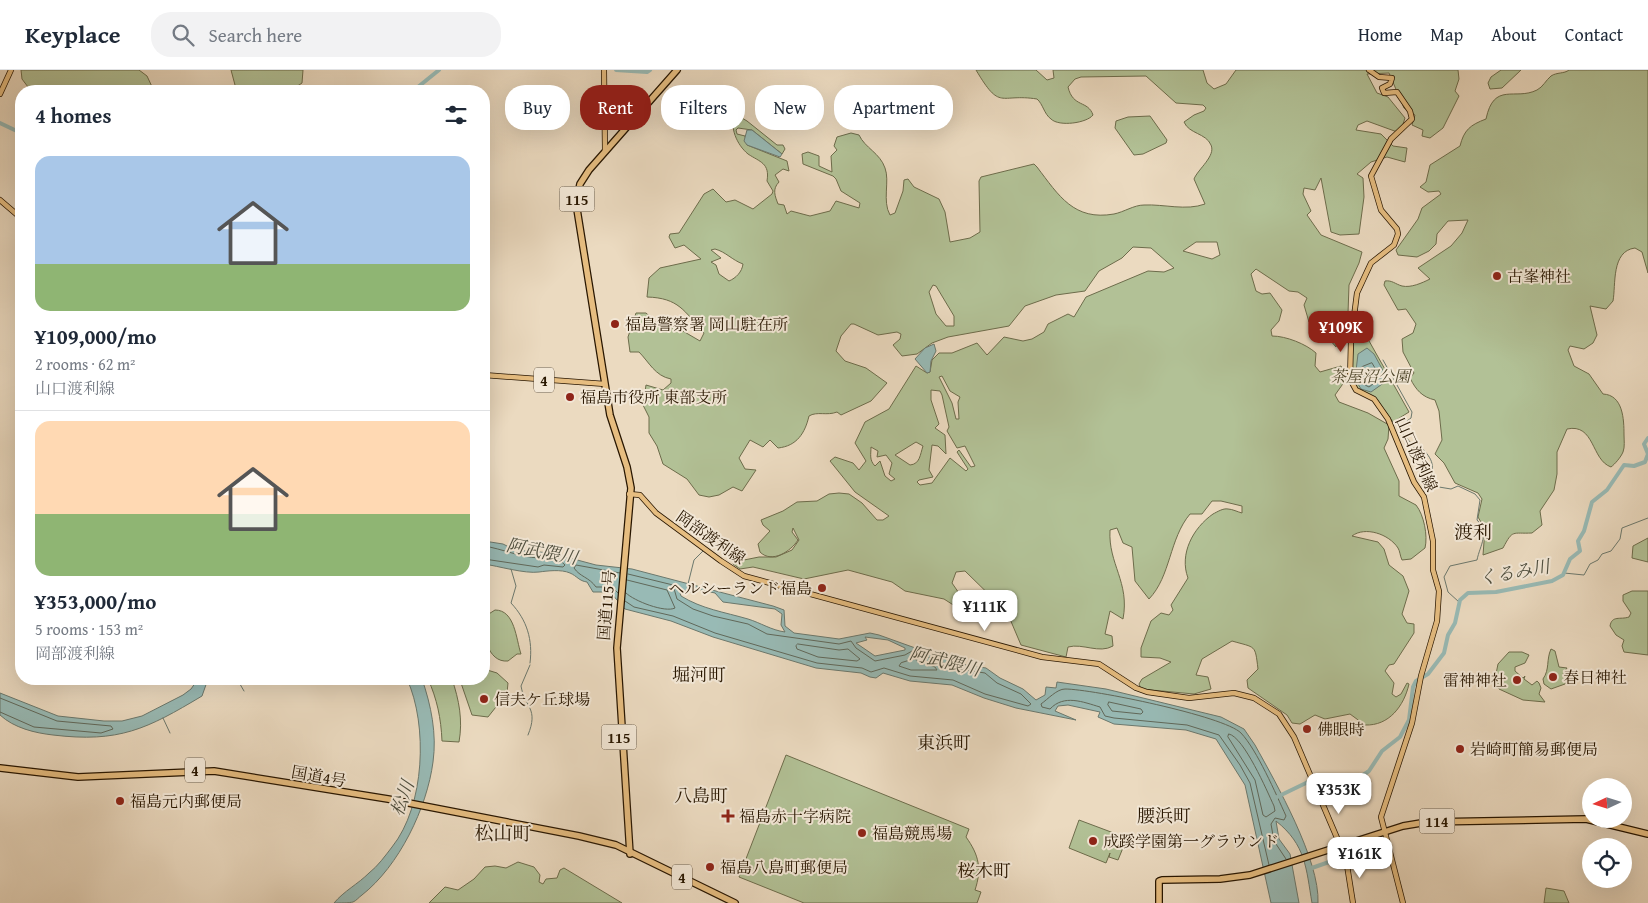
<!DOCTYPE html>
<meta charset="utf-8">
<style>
body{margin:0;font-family:"Gentium Book Plus","Noto Serif JP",serif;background:#f2f2f3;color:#1f2937;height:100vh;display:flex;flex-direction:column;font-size:19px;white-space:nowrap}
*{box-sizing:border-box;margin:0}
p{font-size:16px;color:#747a83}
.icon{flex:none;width:28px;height:28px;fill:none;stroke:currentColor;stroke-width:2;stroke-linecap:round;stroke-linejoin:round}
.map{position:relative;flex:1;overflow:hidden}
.panel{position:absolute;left:15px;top:15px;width:475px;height:600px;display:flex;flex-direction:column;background:#fff;border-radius:20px;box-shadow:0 5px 20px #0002}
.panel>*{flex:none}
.guide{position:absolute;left:505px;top:15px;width:475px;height:45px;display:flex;gap:10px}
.needle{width:32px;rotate:266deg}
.buttons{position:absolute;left:1582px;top:708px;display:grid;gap:10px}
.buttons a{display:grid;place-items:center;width:50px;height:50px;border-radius:50%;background:#fff;box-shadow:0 5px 20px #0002;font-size:25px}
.price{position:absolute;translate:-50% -42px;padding:0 11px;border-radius:10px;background:#fff;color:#222;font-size:16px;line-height:32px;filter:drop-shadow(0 1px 2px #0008)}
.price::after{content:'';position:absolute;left:50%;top:30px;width:15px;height:11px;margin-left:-8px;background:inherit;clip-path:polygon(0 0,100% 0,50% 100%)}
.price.on{background:#8f2418;color:#fff}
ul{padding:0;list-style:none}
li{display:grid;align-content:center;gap:10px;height:265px;padding:0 20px}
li+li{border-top:1px solid #e0e1e3}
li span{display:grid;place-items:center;height:155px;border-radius:15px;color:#555}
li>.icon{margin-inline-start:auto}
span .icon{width:90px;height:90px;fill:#fffc;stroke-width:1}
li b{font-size:21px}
h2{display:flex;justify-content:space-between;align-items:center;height:60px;padding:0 20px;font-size:21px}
.pill{padding:0 18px;border-radius:20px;background:#fff;box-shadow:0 5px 20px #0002;font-size:18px;line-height:45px}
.pill.on{background:#8f2418;color:#fff}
header{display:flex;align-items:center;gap:30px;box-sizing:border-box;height:70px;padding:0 25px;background:#fff;border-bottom:1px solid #e0e1e3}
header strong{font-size:24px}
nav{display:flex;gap:28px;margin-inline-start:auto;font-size:18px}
.search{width:350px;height:45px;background:#f2f2f3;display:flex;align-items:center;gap:12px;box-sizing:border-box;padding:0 18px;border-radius:20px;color:#747a83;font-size:19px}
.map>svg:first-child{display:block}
.green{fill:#b2c196;stroke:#6d6c4b;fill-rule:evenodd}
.water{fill:#98bab5;stroke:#6b786d;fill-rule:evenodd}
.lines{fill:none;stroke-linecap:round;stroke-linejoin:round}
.shore{stroke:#60685a;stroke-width:1}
.stream{stroke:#6b786d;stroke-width:1}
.river{stroke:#98bab5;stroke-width:4}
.major-casing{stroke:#281600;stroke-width:6}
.highway-casing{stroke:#281600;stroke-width:8}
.major{stroke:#e6bd80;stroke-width:4.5}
.highway{stroke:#e6bd80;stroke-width:5.5}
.poi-dot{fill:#8f2418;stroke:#f2e7d6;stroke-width:2}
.labels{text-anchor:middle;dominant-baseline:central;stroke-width:4;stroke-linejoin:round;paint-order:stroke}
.shield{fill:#f2e7d6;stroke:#655540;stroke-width:1}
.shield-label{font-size:15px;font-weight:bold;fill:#281600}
.poi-label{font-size:16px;fill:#281600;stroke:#f2e7d6;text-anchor:start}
.park-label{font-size:16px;font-style:italic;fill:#51492d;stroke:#f2e7d6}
.street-label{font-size:16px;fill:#281600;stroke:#f2e7d6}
.water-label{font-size:18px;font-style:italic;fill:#4f4f3f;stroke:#f2e7d6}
.neighbourhood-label{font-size:18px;fill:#281600;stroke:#f2e7d6}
.quarter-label{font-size:19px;fill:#281600;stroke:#f2e7d6}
</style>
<header>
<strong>Keyplace</strong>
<div class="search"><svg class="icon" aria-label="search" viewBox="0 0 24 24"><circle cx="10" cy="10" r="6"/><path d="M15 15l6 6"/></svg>Search here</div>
<nav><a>Home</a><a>Map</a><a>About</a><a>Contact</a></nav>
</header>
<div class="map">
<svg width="1648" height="833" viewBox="0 0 1648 833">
<rect width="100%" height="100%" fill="#ebdac0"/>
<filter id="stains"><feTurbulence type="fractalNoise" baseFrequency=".004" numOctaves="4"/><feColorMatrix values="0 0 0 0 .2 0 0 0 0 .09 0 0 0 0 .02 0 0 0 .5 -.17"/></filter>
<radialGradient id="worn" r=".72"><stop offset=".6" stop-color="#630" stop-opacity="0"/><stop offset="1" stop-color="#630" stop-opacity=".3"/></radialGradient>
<g class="green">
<polygon points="21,0 139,0 147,6 154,21 31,21 22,9"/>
<polygon points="231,0 303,0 302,13 290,21 233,21 235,15"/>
<path d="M976 0H1036L1047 10 1054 8 1053 0H1203L1207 13 1214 19 1226 14 1236 0H1458L1459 9 1455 21 1459 26 1443 58 1430 68 1422 66 1423 60 1412 55 1415 45 1404 38 1389 3 1367 4 1377 23 1388 27 1405 48 1400 63 1367 51 1358 55 1356 60 1381 64 1393 76 1407 78 1405 92 1387 87 1371 92 1357 104 1363 108 1364 127 1359 164 1340 165 1331 162 1321 108 1315 120 1304 118 1303 124 1311 141 1307 145 1321 165 1362 182 1359 193 1349 215 1348 243 1351 254 1346 269 1337 266 1336 277 1317 255 1309 252 1304 235 1307 228 1298 222 1289 221 1256 199 1251 204 1256 221 1262 224 1270 223 1282 240 1279 251 1271 260 1272 266C1286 266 1306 274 1316 283L1315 296 1320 302 1341 296 1347 308 1335 325 1339 332 1368 343 1389 355 1388 369 1384 378 1399 411V426L1416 435C1424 445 1428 466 1425 478L1411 489 1402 490C1400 486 1400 481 1398 478 1389 464 1365 456 1352 466L1378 472 1384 479 1389 495 1403 506 1409 521 1402 544 1407 553 1414 554V563L1394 594 1389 595 1385 601 1394 613 1392 624 1396 627 1401 624 1407 613 1409 614C1404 636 1389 656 1365 655L1350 644 1325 649 1315 645 1300 654 1292 653 1287 645 1248 618 1247 610 1258 599C1255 574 1256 578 1232 571L1202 589 1196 605 1208 607 1211 619 1194 624 1141 619 1139 614 1142 609 1171 592 1160 588 1141 587V578L1151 551 1161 543 1169 545 1173 540 1171 535 1188 508C1179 484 1193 458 1213 444 1217 442 1223 438 1228 439 1232 439 1238 442 1242 443V436L1221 431H1212L1202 444H1190C1169 469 1171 506 1149 529L1135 511 1132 477 1123 473 1117 458 1110 460C1108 494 1130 512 1123 549L1110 541 1105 564 1112 566 1113 576C1099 584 1083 573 1068 577L1066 587 1021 575 1007 542 965 501 956 502 952 513 963 529 961 535 958 538 944 529 905 521 892 512 848 500 804 509 753 497 740 499 733 494 734 492 759 487H776L792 480 799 470 793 458 792 462 798 470C791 481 772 494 760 482L758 474 770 461 763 455 761 450 783 441 797 432 817 431 829 424 839 423 849 424 862 433 877 450H883L889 446 855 422 830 391 835 387 853 393 859 400 866 391 855 373 865 352 889 339 916 296 927 303 930 302 932 290 939 283H952L977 273 987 285 1004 267 1023 271 1032 269 1044 262 1048 254 1068 244 1074 247 1086 227 1148 201 1164 202 1174 198 1151 178 1133 177 1122 188 1099 201 1085 221 1056 225 1025 236 1009 256 948 267 932 273 917 284 902 286 893 275 900 269 901 264 897 262 878 265 854 254H851L841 266 836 281 845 291 866 298 887 313 871 331 841 345 837 342C827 346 817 341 809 346 805 363 797 376 778 378L770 370 763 377 750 370 739 388 745 399 756 400 742 421 733 417 719 425 709 427 699 425 687 409 663 394 657 376 649 363V347L643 335 646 315 663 320 671 313V309C655 306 649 292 639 282H630L628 267 636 243H646L665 260 676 257 700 271 704 263C684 241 679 228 647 227L649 208 660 198 701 189 684 175 675 178 669 167 670 164 679 163 704 124 713 119 726 132 735 130 753 139 772 124 773 121 767 111C770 93 760 92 748 84 737 75 729 57 735 44L747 51 777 75H783L785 79 782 84 752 60 738 58 736 60 737 64 745 66 747 75 787 91 789 101 783 99 775 105 779 112C772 119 775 126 778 134L784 135 787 144 791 141 810 146 830 141 836 131 859 138 860 133 841 121 836 109 833 106 803 94 802 84 808 82 819 86V96L832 102 831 86 837 80 834 76 837 67 851 63 859 65C865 78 880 83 885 98 890 111 882 131 890 145L895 143 903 121 904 110 908 109 914 117 939 129 945 142 950 172 970 168 980 162 979 111 981 107 1034 94 1037 97C1059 126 1074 151 1114 144 1124 142 1134 135 1144 135 1164 134 1186 141 1205 134L1194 109C1198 99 1216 86 1211 75 1206 63 1189 64 1184 52L1194 45 1204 41 1206 38 1203 35 1176 33 1146 6 1081 7 1075 9 1068 17C1073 38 1088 30 1093 45 1087 53 1059 57 1051 49 1044 44 1043 34 1037 29 999 23 1001 42 976 0ZM1196 172H1217L1220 185 1212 189 1183 181ZM715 179C726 182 732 190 743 194 742 202 736 208 729 211L719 204 716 195 711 192 721 188 711 180ZM933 215 936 216 954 246V256H946L936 244 929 222ZM942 306 950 321 960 327 958 332 959 349H956L952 333 939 307ZM931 320 940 321 942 325 949 357 947 361 957 378 965 376 975 396 971 397 959 380 957 382 968 399 966 401 950 388 932 413 920 415 917 412 919 410 933 407 929 400 932 375 938 376 946 384 945 365 935 358 939 354 931 330ZM916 372 923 376C920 385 920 394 910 395L895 385ZM871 377 878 381 877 387 886 385 892 393 889 404 895 409 891 411 885 406 880 391 875 396C869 390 871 384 871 377Z"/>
<polygon points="1501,0 1521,0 1502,18 1490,19 1488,13 1491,7"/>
<path d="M1569 0H1648V203L1642 182 1635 178C1611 181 1616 215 1613 231L1606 239 1590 236 1597 265 1593 273 1584 279 1570 276 1568 280 1574 296 1589 304 1603 324C1623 325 1624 349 1624 365 1624 370 1625 377 1623 382 1621 387 1615 394 1611 397 1591 390 1595 353 1567 359L1557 382V404L1554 420 1540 441 1542 455 1532 463C1512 464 1513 459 1503 478L1483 485 1485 459 1478 447 1482 429 1478 423 1455 413 1444 393 1435 384 1442 370 1439 341 1435 330C1422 327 1416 320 1410 308L1414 303 1403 282 1402 269 1413 263 1416 254 1406 239 1398 240 1384 215 1385 211C1392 210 1395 214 1402 216 1411 218 1422 213 1430 209L1418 198 1451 176 1462 163 1468 150 1448 151 1437 164 1436 174 1429 181 1417 187 1398 185 1396 180 1418 149 1422 138 1441 124 1439 121 1428 122 1420 117 1426 112 1430 95 1460 76C1464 60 1470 55 1486 49 1494 11 1515 31 1537 20 1543 17 1546 10 1551 6 1557 2 1564 4 1569 0Z"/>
<polygon points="1150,46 1167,70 1166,73 1143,84 1134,85 1115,58 1116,51 1128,47"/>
<polygon points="1364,262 1409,342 1393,352 1377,330 1357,319 1351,308 1354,263"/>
<polygon points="1648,468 1648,492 1632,488 1633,476"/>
<path d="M1632 521H1648V585L1624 582 1622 576 1624 570 1616 565 1610 556C1612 545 1620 550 1629 547L1631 543 1623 531V525Z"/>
<path d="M495 540C515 540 516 569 521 584H517L508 591C487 593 482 562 484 547Z"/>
<path d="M1551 579 1555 581 1559 597 1567 598 1563 604 1568 610 1565 614 1551 619 1544 614 1543 609C1550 599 1546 590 1551 579Z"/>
<polygon points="1509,582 1522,582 1529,585 1525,593 1515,597 1515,601 1523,608 1525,606 1524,609 1532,615 1537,611 1539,613 1541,618 1539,624 1545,632 1523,630 1499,619 1496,604 1498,594"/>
<polygon points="484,599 497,603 508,613 507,623 488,647 472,645 461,613 462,609 484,609"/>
<path d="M428 609H452C459 630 463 650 459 672L442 671C441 648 437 629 428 609Z"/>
<path d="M786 685 969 759 966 767C979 785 982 799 975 820L981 822 977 833H804L739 807Z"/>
<polygon points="1079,750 1127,768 1118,790 1109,787 1110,783 1106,793 1069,778"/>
<polygon points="518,792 534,797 540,805 539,812 543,814 546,809 557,808 560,800 564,798 622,833 429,833 445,817 458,820 474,809 485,797 495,796 506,798"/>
<polygon points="1546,818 1564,821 1569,833 1544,833"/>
</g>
<g class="water">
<polygon points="747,60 752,60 782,84 780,87 747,75 744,71"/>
<polygon points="934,274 936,281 931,291 930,302 927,303 915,289 925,278"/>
<polygon points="1367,278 1374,284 1386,306 1385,312 1371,322 1361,319 1355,309 1358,284"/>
<path d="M484 471 503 474 515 480 551 483 596 495 632 499 773 536 784 540 785 556 794 563 839 569 870 563 879 565 960 594 986 598 1000 608 1023 619 1036 630 1045 625 1046 617 1056 618 1057 612 1106 619 1221 647 1244 659 1255 675C1276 713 1320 790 1318 833H1312C1306 798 1306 775 1276 751L1279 769 1290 784 1299 833H1271L1245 715 1216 669 1186 660 1114 654 1098 647 1100 642 1068 635 1058 636 1055 641 1076 650 1016 638 984 628 952 615 910 611 883 603 876 608 870 607 861 603 816 598 713 567 671 551 625 539 610 522H593L587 512C579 511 577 506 570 503 561 499 547 501 539 502 525 504 498 496 484 494ZM679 519 691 522 697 519 715 523 723 532 775 539 782 544 781 555 785 562C771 560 761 553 748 549 724 542 702 539 681 526ZM865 567 888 570 905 578V580L875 586 856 573 867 570Z"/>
<path d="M198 609H208L202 626C147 659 119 673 53 665 35 663 14 658 0 645V623L58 646 104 651H122L142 646 183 625 191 619Z"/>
<path d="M407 609H422C431 635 437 664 433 692 427 738 399 796 362 825 359 827 356 831 353 832 349 833 340 833 334 833 344 821 358 814 369 803 378 796 385 786 392 777 425 736 428 655 407 609Z"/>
</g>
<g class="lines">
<g class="shore">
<path d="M1372 293 1381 308 1369 317C1359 313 1360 306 1362 297Z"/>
<path d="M484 476C503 479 519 487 539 488 548 489 558 487 565 495L563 497 544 495 538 497 484 489"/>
<path d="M618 523 612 517H596C589 507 580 507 574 498L576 495 620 503"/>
<path d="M626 523C634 531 665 543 675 538L667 520 627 510"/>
<polyline points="625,531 634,537 673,546 715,563 817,593 862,598 871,602 884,598 910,606 953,610 985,624 1028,636 1031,634 1021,624 997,613 985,603 959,599 912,581 905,585 875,591 856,578 851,571 839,574 767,564 748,554 713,546 693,539 677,529 673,515 628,504"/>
<polygon points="798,574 839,580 848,579 860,589 857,591 818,587 797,579 796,576"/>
<polygon points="914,589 935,597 937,600 911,600 899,596 901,593"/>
<polyline points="0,628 57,651 111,656 113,659 101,663 34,657 0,642"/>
<polygon points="1109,632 1141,639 1143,642 1141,644 1112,641 1108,635"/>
<path d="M1229 664C1244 667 1267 721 1274 736L1275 741 1266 747 1263 745 1255 710 1228 667Z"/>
<path d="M1269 795 1250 713 1240 695 1219 665 1187 655 1114 648 1105 646 1100 637C1083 632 1064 624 1050 639L1042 637 1041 634C1048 629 1057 619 1065 619 1092 619 1224 646 1241 663 1257 680 1276 724 1286 746L1284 750 1275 748 1271 754 1274 771 1286 789"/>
</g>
<g class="stream">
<path d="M1383 290 1412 342 1411 348 1400 356 1399 359 1411 373 1412 378 1421 377C1438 395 1430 395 1433 416L1451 419 1458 416 1475 424 1480 430 1477 450C1490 463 1480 475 1477 490L1450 496 1444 507 1448 522 1459 532"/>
<path d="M511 499 516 516 511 533C527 550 533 570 530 593"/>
<polyline points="1564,503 1584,505 1590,494 1598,490 1602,484 1611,481 1620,469 1622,458 1648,448"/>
<polyline points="688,514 694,490 704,480"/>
<polyline points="237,609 244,621"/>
<polyline points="205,612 211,609"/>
<polyline points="163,648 170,663"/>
<path d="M528 665C539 638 525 638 521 616L530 595"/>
</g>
<g class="river">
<polyline points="616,0 647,2 650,0"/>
<polyline points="413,21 439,0"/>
<polyline points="0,53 21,63"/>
<polyline points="1277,727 1308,712 1326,709 1357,709 1369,701 1382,681 1400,667 1409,650 1413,617 1416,611 1428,604 1444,583 1448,565 1455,553 1460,530 1468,523 1496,522 1552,511 1563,505 1570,489 1580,481 1578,471 1584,461 1592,432 1607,420 1624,395 1634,396 1645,392 1648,384 1644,374 1648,368"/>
<polyline points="1309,799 1349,785 1367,775"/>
</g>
<defs>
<g id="major">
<polyline points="604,0 605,81"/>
<polyline points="1369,0 1379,7 1392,8 1390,14 1382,18 1384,23 1397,22 1410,41 1412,49 1391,69 1371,106 1381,140 1397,159 1398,164 1394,175 1371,193 1357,223 1351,270 1350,309 1356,320 1374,329 1388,349 1414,412 1424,427 1433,471 1433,500 1439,521 1437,551 1421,606 1412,653 1381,747 1403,833"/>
<polyline points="0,24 11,0"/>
<polyline points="0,130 21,148"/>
<polyline points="484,305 605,314"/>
<polyline points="629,424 640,425 656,443 721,491 744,506 1042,587 1099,594 1136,618 1147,622 1189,628 1234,623 1254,628 1279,644 1294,667 1346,789 1353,833"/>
</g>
<g id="highway">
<polyline points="0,698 78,707 214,701 388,729 579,766 616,775 735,833"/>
<polyline points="630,784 617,578 631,418 627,397 610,345 576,133 580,114 589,100 677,0"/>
<polyline points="1159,833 1159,811 1162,810 1220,809 1250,805 1403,756 1427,752 1586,749 1648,764"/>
</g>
</defs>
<use href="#major" class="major-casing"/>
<use href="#highway" class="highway-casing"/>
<use href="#major" class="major"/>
<use href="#highway" class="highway"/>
</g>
<g class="poi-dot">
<circle cx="1497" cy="206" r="5"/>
<circle cx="615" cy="254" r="5"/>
<circle cx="570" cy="327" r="5"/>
<circle cx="822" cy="518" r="5"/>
<circle cx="1553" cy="607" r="5"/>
<circle cx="1517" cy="610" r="5"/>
<circle cx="484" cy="629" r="5"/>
<circle cx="1307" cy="659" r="5"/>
<circle cx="1460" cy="679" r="5"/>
<circle cx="120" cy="731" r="5"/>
<path d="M725.5 738.5h5v5h5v5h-5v5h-5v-5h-5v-5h5z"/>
<circle cx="862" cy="763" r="5"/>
<circle cx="1093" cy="771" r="5"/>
<circle cx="710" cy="797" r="5"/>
</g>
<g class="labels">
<g class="shield">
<rect x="559.5" y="116.5" width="35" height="25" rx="4"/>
<rect x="534" y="297.5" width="20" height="25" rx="4"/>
<rect x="601.5" y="654.5" width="35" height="25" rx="4"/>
<rect x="185" y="687.5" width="20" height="25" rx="4"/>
<rect x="1419.5" y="738.5" width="35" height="25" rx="4"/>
<rect x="672" y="794.5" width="20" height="25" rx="4"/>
</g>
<g class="shield-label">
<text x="577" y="129">115</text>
<text x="544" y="310">4</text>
<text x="619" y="667">115</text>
<text x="195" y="700">4</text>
<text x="1437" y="751">114</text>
<text x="682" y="807">4</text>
</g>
<g class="poi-label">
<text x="1507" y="206">古峯神社</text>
<text x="625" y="254">福島警察署 岡山駐在所</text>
<text x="580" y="327">福島市役所 東部支所</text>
<text x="812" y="518" text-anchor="end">ヘルシーランド福島</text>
<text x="1563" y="607">春日神社</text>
<text x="1507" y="610" text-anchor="end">雷神神社</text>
<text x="494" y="629">信夫ケ丘球場</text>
<text x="1317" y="659">佛眼時</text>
<text x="1470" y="679">岩崎町簡易郵便局</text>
<text x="130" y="731">福島元内郵便局</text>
<text x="739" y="746">福島赤十字病院</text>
<text x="872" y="763">福島競馬場</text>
<text x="1103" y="771">成蹊学園第一グラウンド</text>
<text x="720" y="797">福島八島町郵便局</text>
</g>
<g class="park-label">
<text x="1370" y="306">茶屋沼公園</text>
</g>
<g class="street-label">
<text transform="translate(1417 384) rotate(66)">山口渡利線</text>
<text transform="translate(711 467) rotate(35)">岡部渡利線</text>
<text transform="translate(606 535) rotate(-85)">国道115号</text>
<text transform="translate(319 706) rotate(10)">国道4号</text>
</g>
<g class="water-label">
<text transform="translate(542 481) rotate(11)">阿武隈川</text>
<text transform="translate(1514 502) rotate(-10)">くるみ川</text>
<text transform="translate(945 591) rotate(14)">阿武隈川</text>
<text transform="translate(402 728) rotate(-70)">松川</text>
</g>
<g class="neighbourhood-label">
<text x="699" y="604">堀河町</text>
<text x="944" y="672">東浜町</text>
<text x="701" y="725">八島町</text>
<text x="1164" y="745">腰浜町</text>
<text x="984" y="800">桜木町</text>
</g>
<g class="quarter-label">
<text x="1473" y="462">渡利</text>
<text x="503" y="763">松山町</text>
</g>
</g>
<rect width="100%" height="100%" filter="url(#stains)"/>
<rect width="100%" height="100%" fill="url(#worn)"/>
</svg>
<div class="buttons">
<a><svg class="needle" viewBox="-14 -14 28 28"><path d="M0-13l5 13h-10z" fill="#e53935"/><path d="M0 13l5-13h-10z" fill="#747a83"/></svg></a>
<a><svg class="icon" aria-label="locate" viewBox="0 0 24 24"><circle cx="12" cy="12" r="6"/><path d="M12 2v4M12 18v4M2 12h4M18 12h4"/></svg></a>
</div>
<b class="price on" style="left:1341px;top:283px">¥109K</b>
<b class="price" style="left:985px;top:562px">¥111K</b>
<b class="price" style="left:1339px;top:745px">¥353K</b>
<b class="price" style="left:1360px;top:809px">¥161K</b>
<div class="guide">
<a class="pill">Buy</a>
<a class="pill on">Rent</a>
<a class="pill">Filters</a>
<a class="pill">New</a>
<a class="pill">Apartment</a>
</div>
<section class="panel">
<h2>4 homes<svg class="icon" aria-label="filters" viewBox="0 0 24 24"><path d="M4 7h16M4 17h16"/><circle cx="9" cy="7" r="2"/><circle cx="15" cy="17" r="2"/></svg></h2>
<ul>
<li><span style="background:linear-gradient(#a9c7e8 70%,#8fb573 0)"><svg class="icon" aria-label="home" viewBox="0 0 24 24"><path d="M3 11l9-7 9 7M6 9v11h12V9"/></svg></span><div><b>¥109,000/mo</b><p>2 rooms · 62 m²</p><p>山口渡利線</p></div></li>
<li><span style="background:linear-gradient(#ffd9b3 60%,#8fb573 0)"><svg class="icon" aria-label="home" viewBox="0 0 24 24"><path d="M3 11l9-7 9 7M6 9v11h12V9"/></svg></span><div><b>¥353,000/mo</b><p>5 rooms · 153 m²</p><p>岡部渡利線</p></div></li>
</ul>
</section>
</div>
